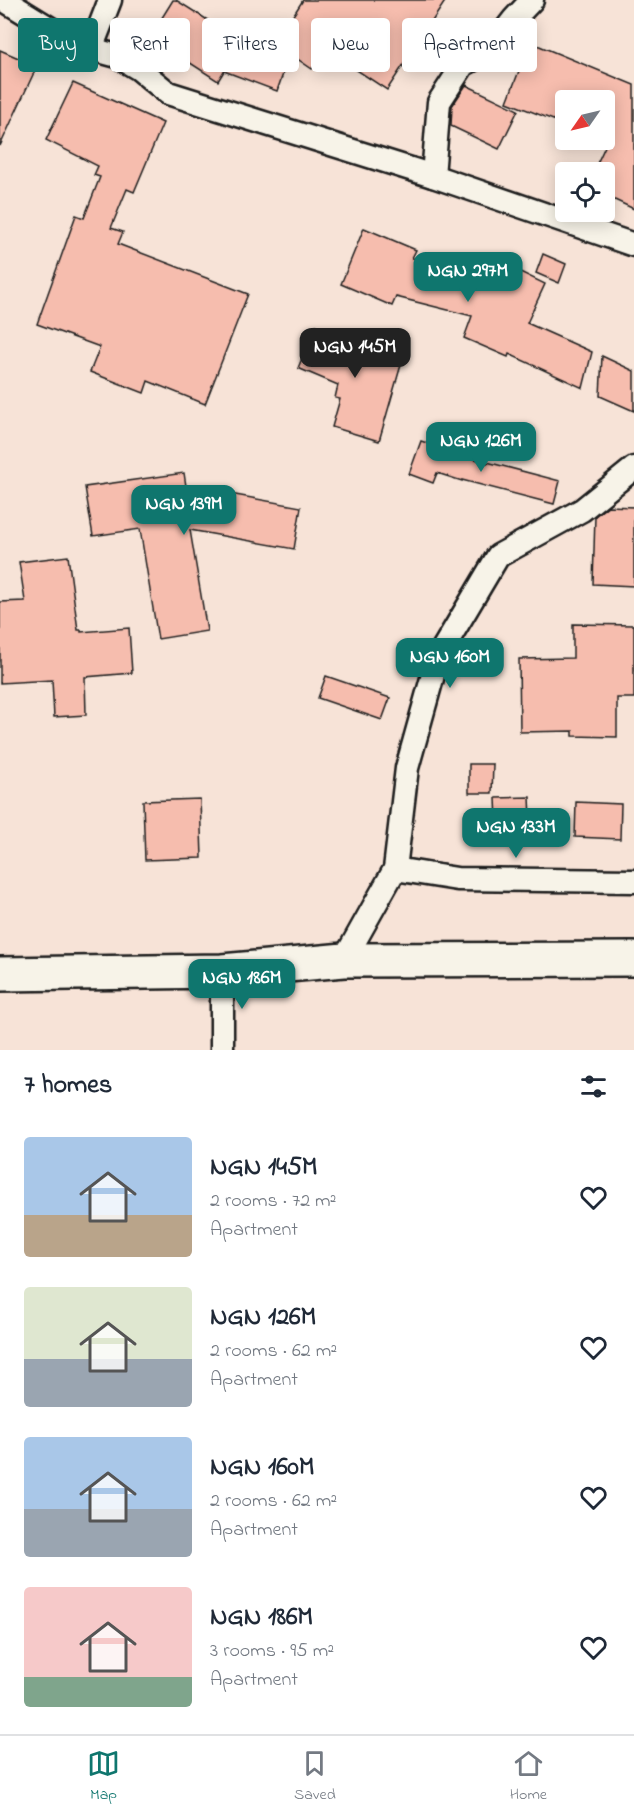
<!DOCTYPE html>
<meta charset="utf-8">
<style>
body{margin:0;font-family:"Indie Flower",sans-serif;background:#f2f2f3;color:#1f2937;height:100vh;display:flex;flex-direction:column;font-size:22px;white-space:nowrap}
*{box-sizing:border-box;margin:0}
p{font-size:20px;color:#747a83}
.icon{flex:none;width:33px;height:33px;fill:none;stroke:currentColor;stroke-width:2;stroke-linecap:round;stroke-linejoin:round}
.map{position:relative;height:1050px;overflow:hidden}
.details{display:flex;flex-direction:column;background:#fff;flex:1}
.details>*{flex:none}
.banner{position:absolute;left:18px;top:18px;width:598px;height:54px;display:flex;gap:12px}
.needle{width:39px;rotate:236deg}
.controls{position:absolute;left:555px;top:90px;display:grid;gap:12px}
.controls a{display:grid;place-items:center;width:60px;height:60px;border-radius:6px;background:#fff;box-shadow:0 3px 15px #0003;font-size:30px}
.price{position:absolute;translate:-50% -51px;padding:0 14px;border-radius:12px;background:#0f766e;color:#fff;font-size:20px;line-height:39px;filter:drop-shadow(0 2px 3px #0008)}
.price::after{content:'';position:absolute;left:50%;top:36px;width:18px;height:14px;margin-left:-9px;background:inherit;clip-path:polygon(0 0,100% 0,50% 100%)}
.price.selected{background:#222;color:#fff}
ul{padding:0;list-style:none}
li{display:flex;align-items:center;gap:18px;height:150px;padding:0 24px}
li span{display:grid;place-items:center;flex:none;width:168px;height:120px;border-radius:6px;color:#555}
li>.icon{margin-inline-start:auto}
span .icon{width:72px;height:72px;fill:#fffc;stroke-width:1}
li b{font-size:26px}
h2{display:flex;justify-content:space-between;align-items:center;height:72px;padding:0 24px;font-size:26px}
.tag{padding:0 21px;border-radius:6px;background:#fff;box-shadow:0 3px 15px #0003;font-size:21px;line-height:54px}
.tag.selected{background:#0f766e;color:#fff}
.tab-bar{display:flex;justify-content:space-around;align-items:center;height:84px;border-top:2px solid #e0e1e3;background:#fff;font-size:16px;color:#747a83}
.tab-bar a{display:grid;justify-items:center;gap:3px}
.tab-bar .selected{color:#0f766e}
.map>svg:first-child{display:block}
.building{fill:#f6bdae;stroke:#1c1c1c;stroke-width:1.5}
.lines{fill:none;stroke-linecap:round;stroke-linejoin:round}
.minor-casing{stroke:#1c1c1c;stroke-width:27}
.primary-casing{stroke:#1c1c1c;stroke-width:38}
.minor{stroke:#f7f3e8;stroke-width:22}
.primary{stroke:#f7f3e8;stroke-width:33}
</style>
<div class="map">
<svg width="634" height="1050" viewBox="0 0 634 1050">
<rect width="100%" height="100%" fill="#f7e3d7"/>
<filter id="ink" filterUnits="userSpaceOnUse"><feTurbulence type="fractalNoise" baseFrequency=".0167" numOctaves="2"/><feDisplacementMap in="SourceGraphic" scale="12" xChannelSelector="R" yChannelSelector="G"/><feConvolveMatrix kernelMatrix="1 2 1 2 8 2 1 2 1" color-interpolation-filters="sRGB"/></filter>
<g filter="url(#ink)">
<g class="building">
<polygon points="173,0 176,0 247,45 269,53 303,0 446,0 387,90 325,49 312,69 290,54 277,91 224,71 218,81 150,37"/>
<polygon points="537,45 634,85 634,209 604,195 604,172 593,172 607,142 601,140 604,140 604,100 566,100 566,125 507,102 524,58 531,61"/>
<polygon points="0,50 37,66 0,146"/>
<polygon points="73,83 163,123 134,192 127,189 111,228 123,232 118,244 248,294 205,404 148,381 144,393 90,372 100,347 37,324 76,215 84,218 100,177 94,175 98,166 46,140"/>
<polygon points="466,85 518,110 499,149 451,126 452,106"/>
<polygon points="364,228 416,250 412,258 495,278 502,263 545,284 527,323 592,352 583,388 509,354 508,357 464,338 472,316 396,297 392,306 341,284"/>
<polygon points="543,254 566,264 559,283 536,273"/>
<polygon points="316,325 351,340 352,336 405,351 379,441 332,427 340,399 335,398 338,385 298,368"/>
<polygon points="602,356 634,371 634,411 600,396"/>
<polygon points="421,441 487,463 487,462 560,481 554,504 462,480 462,481 437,473 433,483 409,474"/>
<polygon points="184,473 186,486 301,507 294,549 190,530 207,631 158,639 140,529 93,536 85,487"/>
<polygon points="608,506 634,507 634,586 593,584 595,516"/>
<polygon points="68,556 78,630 81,630 81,632 129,628 132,673 85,677 86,715 54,717 52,680 0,683 0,602 25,601 19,562"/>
<polygon points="573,624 634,625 634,698 617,698 617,737 573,736 573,731 520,732 519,659 573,658"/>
<polygon points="326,676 390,698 382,720 318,698"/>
<polygon points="469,764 493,764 492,793 469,793"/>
<polygon points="530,797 531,819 497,821 496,798"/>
<polygon points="200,799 202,858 145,860 143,801"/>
<polygon points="576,802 621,804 620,839 575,837"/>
</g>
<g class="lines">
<defs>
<g id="minor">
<polyline points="4,0 77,45 117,56 139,69 168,93 433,176 634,245"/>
<polyline points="91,49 110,0"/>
<polyline points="433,176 439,102 463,65 490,50 514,19 532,0"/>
<polyline points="395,869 457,879 634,881"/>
<polyline points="344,960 395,869 407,768 438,657 498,556 582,510 634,468"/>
<polyline points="222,971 222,1050"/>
</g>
<polyline id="primary" points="0,974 222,971 344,960 634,959"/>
</defs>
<use href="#minor" class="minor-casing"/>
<use href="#primary" class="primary-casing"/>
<use href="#minor" class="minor"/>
<use href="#primary" class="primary"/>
</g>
</g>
</svg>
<div class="controls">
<a><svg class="needle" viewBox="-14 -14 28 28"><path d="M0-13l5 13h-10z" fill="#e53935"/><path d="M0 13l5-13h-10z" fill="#747a83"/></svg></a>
<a><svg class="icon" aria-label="locate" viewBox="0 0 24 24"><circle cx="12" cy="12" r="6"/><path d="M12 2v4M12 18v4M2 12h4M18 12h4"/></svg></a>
</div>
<b class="price" style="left:468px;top:303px">NGN 297M</b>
<b class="price selected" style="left:355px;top:379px">NGN 145M</b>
<b class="price" style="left:481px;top:473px">NGN 126M</b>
<b class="price" style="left:184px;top:536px">NGN 139M</b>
<b class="price" style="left:450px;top:689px">NGN 160M</b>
<b class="price" style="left:516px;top:859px">NGN 133M</b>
<b class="price" style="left:242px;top:1010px">NGN 186M</b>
<div class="banner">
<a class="tag selected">Buy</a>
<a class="tag">Rent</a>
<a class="tag">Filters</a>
<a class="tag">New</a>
<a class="tag">Apartment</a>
</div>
</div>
<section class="details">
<h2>7 homes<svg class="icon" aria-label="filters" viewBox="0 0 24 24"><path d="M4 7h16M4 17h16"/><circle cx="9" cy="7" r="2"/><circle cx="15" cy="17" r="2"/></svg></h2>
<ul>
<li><span style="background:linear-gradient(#a9c7e8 65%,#b9a48a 0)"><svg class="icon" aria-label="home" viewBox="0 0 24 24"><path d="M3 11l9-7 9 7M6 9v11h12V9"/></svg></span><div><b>NGN 145M</b><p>2 rooms · 72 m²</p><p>Apartment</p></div><svg class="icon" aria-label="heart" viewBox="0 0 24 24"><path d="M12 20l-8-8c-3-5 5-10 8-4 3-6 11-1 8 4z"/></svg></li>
<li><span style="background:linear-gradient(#dfe7d0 60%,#9aa5b1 0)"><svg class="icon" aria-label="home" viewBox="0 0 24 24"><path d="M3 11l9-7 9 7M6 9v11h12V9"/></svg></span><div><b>NGN 126M</b><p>2 rooms · 62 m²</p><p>Apartment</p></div><svg class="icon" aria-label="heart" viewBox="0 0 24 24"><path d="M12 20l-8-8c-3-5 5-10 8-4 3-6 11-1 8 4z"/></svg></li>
<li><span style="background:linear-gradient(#a9c7e8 60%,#9aa5b1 0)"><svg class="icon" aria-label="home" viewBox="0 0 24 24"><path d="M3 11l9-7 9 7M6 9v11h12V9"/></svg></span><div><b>NGN 160M</b><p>2 rooms · 62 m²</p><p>Apartment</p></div><svg class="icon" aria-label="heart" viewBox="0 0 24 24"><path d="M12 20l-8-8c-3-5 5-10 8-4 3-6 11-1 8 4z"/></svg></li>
<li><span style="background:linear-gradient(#f6c9c9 75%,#7fa58c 0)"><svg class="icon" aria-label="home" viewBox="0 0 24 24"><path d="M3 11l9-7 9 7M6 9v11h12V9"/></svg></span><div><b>NGN 186M</b><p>3 rooms · 95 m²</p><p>Apartment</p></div><svg class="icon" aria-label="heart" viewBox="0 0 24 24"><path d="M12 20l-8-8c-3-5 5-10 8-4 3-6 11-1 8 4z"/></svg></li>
</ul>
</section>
<nav class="tab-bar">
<a class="selected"><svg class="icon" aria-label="map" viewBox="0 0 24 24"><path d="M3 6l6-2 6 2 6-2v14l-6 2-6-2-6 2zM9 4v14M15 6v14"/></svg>Map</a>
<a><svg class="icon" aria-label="saved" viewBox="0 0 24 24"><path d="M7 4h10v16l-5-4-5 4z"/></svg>Saved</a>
<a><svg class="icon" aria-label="home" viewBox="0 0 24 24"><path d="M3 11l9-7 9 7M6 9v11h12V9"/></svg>Home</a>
</nav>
